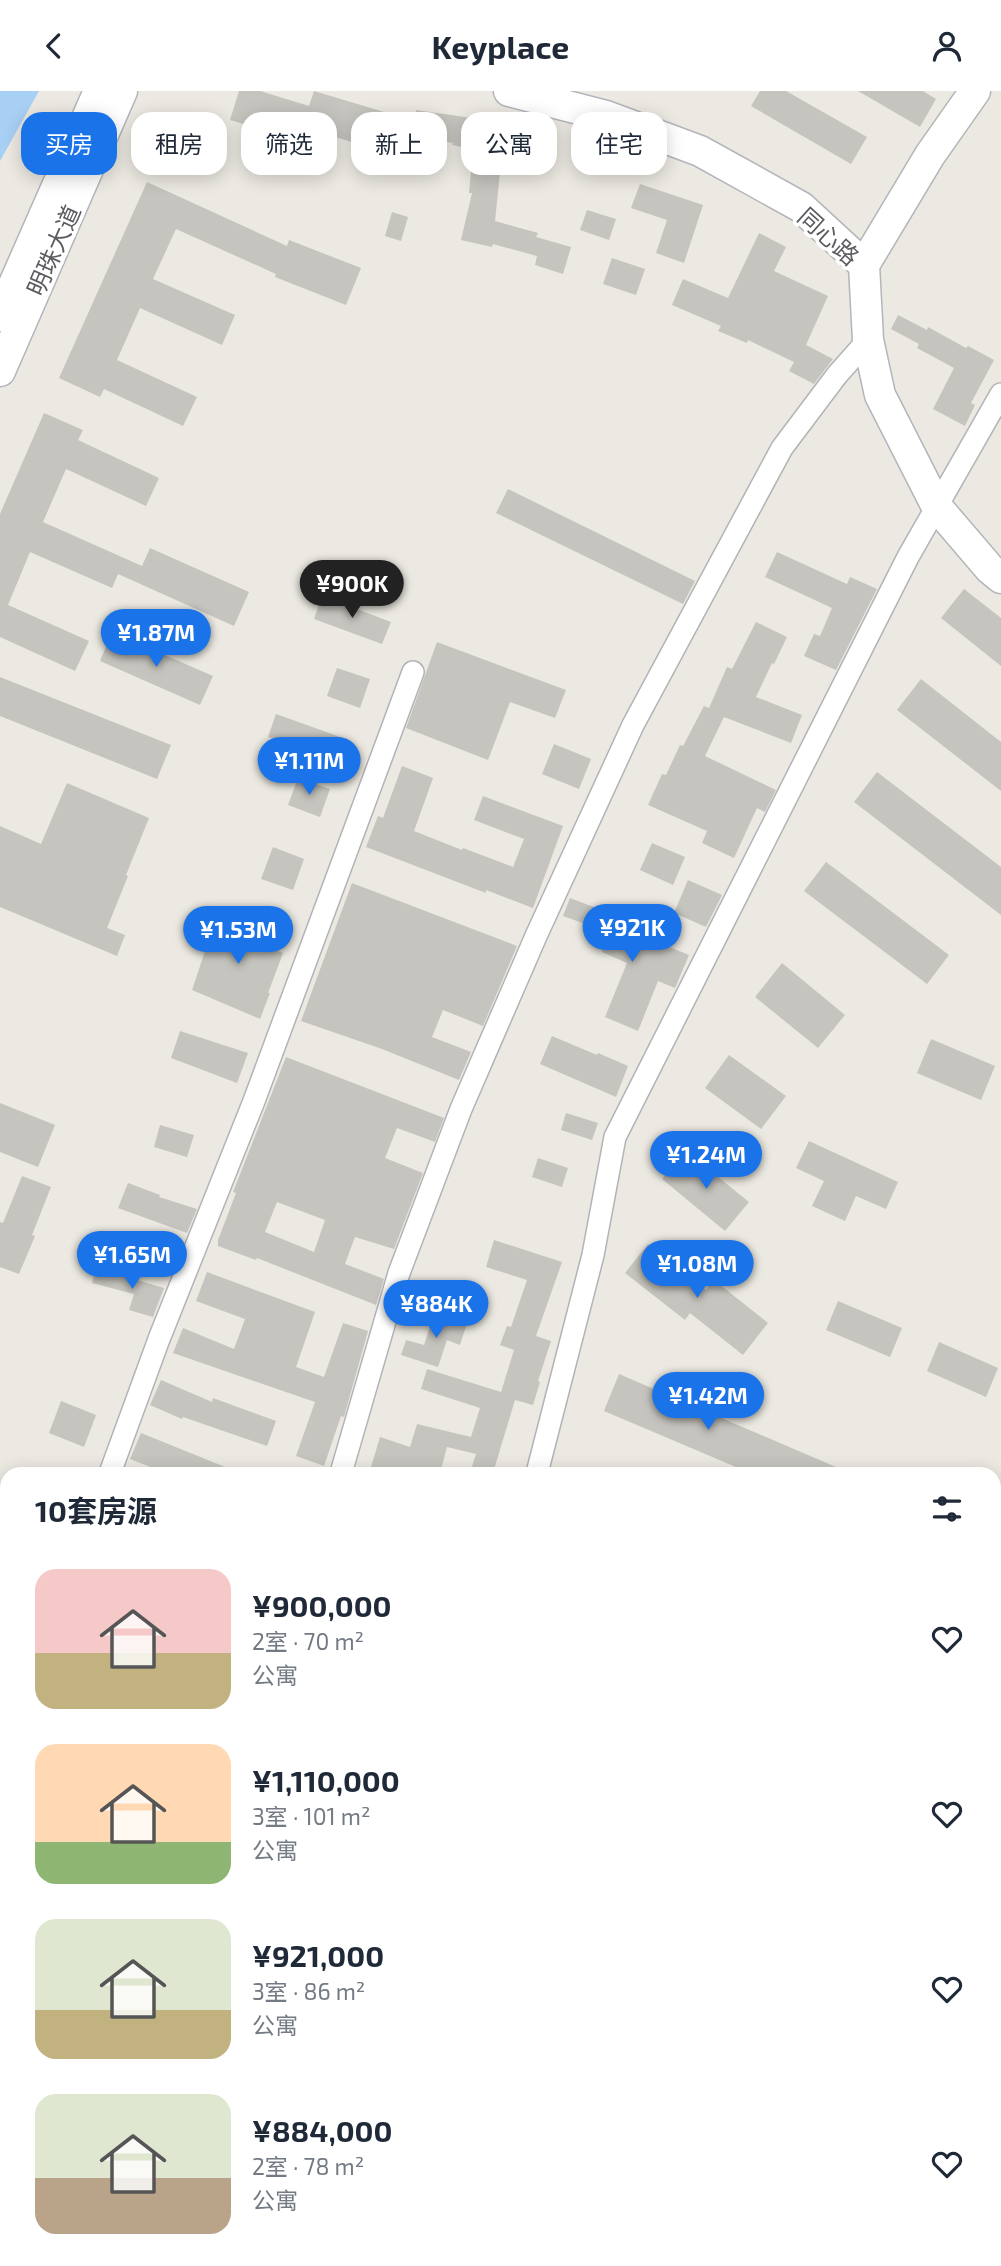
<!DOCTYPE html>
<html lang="zh">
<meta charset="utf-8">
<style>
body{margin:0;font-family:"Exo 2","Noto Sans SC",sans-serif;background:#f2f2f3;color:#1f2937;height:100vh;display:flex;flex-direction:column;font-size:26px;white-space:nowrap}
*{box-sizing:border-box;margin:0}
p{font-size:23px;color:#747a83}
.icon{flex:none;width:38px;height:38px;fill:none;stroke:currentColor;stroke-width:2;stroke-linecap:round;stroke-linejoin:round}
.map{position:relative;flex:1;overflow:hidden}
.side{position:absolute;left:0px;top:1376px;width:1001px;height:800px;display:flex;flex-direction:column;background:#fff;border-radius:21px 21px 0 0;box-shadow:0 4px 18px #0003}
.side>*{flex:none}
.guide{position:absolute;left:21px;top:21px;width:959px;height:63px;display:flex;gap:14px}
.price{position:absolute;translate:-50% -60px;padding:0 16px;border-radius:24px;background:#1a73e8;color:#fff;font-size:23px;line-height:46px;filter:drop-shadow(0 2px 4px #0008)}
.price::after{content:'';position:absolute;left:50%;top:42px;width:21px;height:16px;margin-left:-10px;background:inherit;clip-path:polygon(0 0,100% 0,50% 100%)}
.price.selected{background:#222;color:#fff}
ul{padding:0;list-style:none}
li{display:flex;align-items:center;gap:21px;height:175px;padding:0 35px}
li span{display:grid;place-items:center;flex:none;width:196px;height:140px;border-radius:21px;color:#555}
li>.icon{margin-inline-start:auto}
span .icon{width:84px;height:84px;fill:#fffc;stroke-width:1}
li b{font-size:30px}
h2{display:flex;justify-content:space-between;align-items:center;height:84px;padding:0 35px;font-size:30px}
.tag{padding:0 24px;border-radius:21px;background:#fff;box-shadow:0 4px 18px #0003;font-size:24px;line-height:63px}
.tag.selected{background:#1a73e8;color:#fff}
header{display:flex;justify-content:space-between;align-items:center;height:91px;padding:0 35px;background:#fff;font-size:32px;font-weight:700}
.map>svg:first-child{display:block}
.water{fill:#a8cff4}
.building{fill:#c6c4be;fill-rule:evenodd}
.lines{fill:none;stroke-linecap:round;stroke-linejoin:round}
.street-casing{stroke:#b2b3b7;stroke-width:24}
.secondary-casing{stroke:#b3b5ba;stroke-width:33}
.street{stroke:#fff;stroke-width:21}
.secondary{stroke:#fff;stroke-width:30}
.labels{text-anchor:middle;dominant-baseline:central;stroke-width:7;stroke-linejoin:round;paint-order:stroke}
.street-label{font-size:24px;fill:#5a5c60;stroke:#fff}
</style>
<header><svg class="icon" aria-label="back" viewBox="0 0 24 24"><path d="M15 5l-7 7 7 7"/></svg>Keyplace<svg class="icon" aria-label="person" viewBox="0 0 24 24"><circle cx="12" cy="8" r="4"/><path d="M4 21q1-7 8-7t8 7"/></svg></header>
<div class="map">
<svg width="1001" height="2175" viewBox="0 0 1001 2175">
<rect width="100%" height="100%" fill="#ebe9e1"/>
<polygon class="water" points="0,0 39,0 0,70"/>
<g class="building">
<polygon points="239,0 260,0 309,15 314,0 414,30 416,19 513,33 508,63 502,62 495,130 538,142 536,146 571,156 563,183 535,174 537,165 493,153 492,156 461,149 472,102 469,102 473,58 452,54 453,52 391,42 386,61 321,42 317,55 230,29"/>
<polygon points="760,0 786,0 867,46 851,73 751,15"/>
<polygon points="858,0 923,0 936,8 920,36"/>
<polygon points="147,91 287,155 289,149 361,177 346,214 275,186 276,183 176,138 153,188 235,224 222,254 140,217 117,269 197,306 183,335 104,298 100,306 59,287"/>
<polygon points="640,93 703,114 684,172 656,162 667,129 631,117"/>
<polygon points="587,119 616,128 609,149 580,139"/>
<polygon points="392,121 408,126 401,150 385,145"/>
<polygon points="759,142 786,156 774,180 828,205 806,254 833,268 814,293 789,280 794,271 748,249 747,252 718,240 721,235 672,214 683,188 728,207"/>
<polygon points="612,167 645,178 636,204 603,193"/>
<polygon points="898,224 927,239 928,236 966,257 968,255 994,269 971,312 975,314 965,335 933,318 954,277 917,257 919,253 891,238"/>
<polygon points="44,322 83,339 78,349 159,387 146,415 66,378 43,431 142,475 150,457 249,501 234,535 118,483 112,497 30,461 8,514 89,550 75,580 0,546 0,423"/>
<polygon points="508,398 695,490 683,513 496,422"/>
<polygon points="777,461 847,493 850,486 877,498 836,579 804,565 814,543 820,545 832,517 765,486"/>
<polygon points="964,498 1001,527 1001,575 941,527"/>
<polygon points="322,505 391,531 382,553 314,528"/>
<polygon points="756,531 787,546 774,573 772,572 756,606 802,624 791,652 724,626 705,665 776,699 765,721 757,717 734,767 702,752 707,740 648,714 662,683 666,684 680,654 683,655 704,615 709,617 727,576 732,578"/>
<polygon points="112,541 213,585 200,614 100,570"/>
<polygon points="437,551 566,599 555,627 510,611 488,669 406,637"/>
<polygon points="337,577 370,588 360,617 327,605"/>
<polygon points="0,586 171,654 157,688 0,625"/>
<polygon points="921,588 1001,651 1001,700 897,619"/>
<polygon points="276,623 346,648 338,670 268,646"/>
<polygon points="554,653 591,668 579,698 542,683"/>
<polygon points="402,675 433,687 414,740 462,759 463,757 513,776 524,748 474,729 483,705 563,735 533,817 486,799 486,802 366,756 378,725 383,727"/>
<polygon points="877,681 1001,776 1001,824 854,711"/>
<polygon points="298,687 330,698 320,726 288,714"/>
<polygon points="67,692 149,727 126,784 128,785 107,837 125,844 117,865 0,816 0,735 41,753"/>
<polygon points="652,752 685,766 673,794 640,779"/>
<polygon points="273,756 304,768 293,799 261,788"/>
<polygon points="826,771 949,864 927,893 804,800"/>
<polygon points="688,789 722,804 706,836 674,822"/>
<polygon points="352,792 517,855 483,935 443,919 432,946 471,961 459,989 382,958 301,930"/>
<polygon points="570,807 599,818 598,822 649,843 648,847 689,864 675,897 658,890 638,940 605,926 627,872 602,861 610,842 563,825"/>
<polygon points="218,821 252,833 250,837 280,849 275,859 283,862 268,902 270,902 260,928 192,899"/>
<polygon points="782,872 845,924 818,957 755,906"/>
<polygon points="180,940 248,962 237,992 171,967"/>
<polygon points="552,945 597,964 598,962 628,975 616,1006 540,973"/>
<polygon points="931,948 995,975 981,1009 917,982"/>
<polygon points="729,964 786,1005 761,1038 705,997"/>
<path d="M286 966 444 1027 435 1051 397 1037 385 1067 423 1082 394 1158 355 1146 345 1173 384 1188 376 1214 257 1167 256 1169 218 1155V1149L236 1102 233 1101ZM277 1111 325 1129 314 1161 265 1141Z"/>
<polygon points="0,1012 55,1034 38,1076 0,1061"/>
<polygon points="566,1022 598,1032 592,1049 561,1039"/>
<polygon points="160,1034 194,1044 187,1066 154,1056"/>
<polygon points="809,1050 898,1091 886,1118 856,1105 845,1130 812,1115 824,1090 796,1077"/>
<polygon points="686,1060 749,1111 725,1140 662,1088"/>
<polygon points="538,1067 568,1077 562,1096 532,1086"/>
<polygon points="22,1085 51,1096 32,1144 35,1145 19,1183 0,1176 0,1131 3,1132"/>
<polygon points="128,1092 160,1104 159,1106 197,1118 187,1142 118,1117"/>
<polygon points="494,1149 562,1171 536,1245 551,1250 538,1290 540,1291 533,1314 515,1309 493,1382 470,1382 476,1363 447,1356 440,1382 392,1382 371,1376 380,1346 410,1356 417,1333 471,1346 480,1317 421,1298 427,1278 501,1301 514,1259 500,1254 507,1235 511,1236 527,1189 486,1176"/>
<polygon points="648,1153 706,1199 714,1189 768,1232 743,1264 690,1222 685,1229 625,1182"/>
<polygon points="96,1177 164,1197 153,1226 129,1219 134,1203 92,1192"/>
<polygon points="207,1181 315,1221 296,1276 324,1286 343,1232 368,1240 344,1326 341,1325 324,1375 296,1365 315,1311 173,1262 183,1237 234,1258 245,1228 196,1210"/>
<polygon points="838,1210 902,1237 890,1266 826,1239"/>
<polygon points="435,1220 467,1232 460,1254 447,1249 438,1276 401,1264 406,1249 424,1254"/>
<polygon points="939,1251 998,1277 986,1306 927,1280"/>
<polygon points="619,1283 850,1382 750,1382 604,1320"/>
<polygon points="161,1289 212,1311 213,1307 276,1330 267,1355 183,1326 182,1328 150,1314"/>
<polygon points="61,1310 96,1324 84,1356 49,1342"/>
<polygon points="141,1342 240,1382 166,1382 130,1368"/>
</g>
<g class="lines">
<defs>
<g id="street">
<polyline points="110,1382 159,1248 254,1010 413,581"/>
<polyline points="341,1382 399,1182 461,1018 536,845 633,634 782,357 837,284 868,249"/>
<polyline points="537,1382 593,1164 615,1046 908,466 1001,303"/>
<polyline points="0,1552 7,1554"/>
</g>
<g id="secondary">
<polyline points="509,0 606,25 700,60 801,116 864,174 868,249 880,304 937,416 990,478 1001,487"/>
<polyline points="864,174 930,64 975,0"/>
<polyline points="0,225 99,0"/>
<polyline points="0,280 122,0"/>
<polyline points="994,1649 1001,1647"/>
<polyline points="0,1719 7,1722"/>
<polyline points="994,2098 1001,2099"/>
<polyline points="774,2175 779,2168"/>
<polyline points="882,2175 887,2168"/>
</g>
</defs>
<use href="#street" class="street-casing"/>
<use href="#secondary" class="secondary-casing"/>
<use href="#street" class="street"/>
<use href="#secondary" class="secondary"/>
</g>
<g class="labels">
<g class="street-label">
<text transform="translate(829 145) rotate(42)">同心路</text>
<text transform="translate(53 159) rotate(-66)">明珠大道</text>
</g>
</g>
</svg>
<b class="price selected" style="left:352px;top:529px">¥900K</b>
<b class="price" style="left:156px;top:578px">¥1.87M</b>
<b class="price" style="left:309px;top:706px">¥1.11M</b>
<b class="price" style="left:632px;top:873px">¥921K</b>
<b class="price" style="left:238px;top:875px">¥1.53M</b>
<b class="price" style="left:706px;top:1100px">¥1.24M</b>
<b class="price" style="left:132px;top:1200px">¥1.65M</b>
<b class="price" style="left:697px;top:1209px">¥1.08M</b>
<b class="price" style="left:436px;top:1249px">¥884K</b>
<b class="price" style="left:708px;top:1341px">¥1.42M</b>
<div class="guide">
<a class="tag selected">买房</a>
<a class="tag">租房</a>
<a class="tag">筛选</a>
<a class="tag">新上</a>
<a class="tag">公寓</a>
<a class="tag">住宅</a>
</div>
<section class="side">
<h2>10套房源<svg class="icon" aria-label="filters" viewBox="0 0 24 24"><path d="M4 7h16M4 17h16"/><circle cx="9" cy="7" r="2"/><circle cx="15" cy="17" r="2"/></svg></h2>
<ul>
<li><span style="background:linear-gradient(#f6c9c9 60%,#c2b280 0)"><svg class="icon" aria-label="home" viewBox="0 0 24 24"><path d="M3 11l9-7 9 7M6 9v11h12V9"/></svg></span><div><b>¥900,000</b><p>2室 · 70 m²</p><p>公寓</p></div><svg class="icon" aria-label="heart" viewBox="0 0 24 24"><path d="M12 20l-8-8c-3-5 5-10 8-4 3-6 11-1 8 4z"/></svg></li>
<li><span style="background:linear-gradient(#ffd9b3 70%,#8fb573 0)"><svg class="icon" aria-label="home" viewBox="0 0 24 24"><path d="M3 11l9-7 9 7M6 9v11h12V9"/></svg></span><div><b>¥1,110,000</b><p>3室 · 101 m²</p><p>公寓</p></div><svg class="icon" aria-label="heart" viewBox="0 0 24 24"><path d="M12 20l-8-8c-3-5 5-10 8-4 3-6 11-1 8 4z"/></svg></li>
<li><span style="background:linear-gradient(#dfe7d0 65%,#c2b280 0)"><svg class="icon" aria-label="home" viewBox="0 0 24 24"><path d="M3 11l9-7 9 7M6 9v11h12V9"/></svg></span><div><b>¥921,000</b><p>3室 · 86 m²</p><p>公寓</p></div><svg class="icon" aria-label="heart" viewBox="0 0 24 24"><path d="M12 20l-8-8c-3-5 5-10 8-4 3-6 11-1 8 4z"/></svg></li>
<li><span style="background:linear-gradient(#dfe7d0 60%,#b9a48a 0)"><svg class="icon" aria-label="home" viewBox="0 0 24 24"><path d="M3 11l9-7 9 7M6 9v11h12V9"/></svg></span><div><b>¥884,000</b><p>2室 · 78 m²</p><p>公寓</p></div><svg class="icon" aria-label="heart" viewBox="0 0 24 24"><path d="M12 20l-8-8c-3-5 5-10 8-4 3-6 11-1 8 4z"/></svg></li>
</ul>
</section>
</div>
